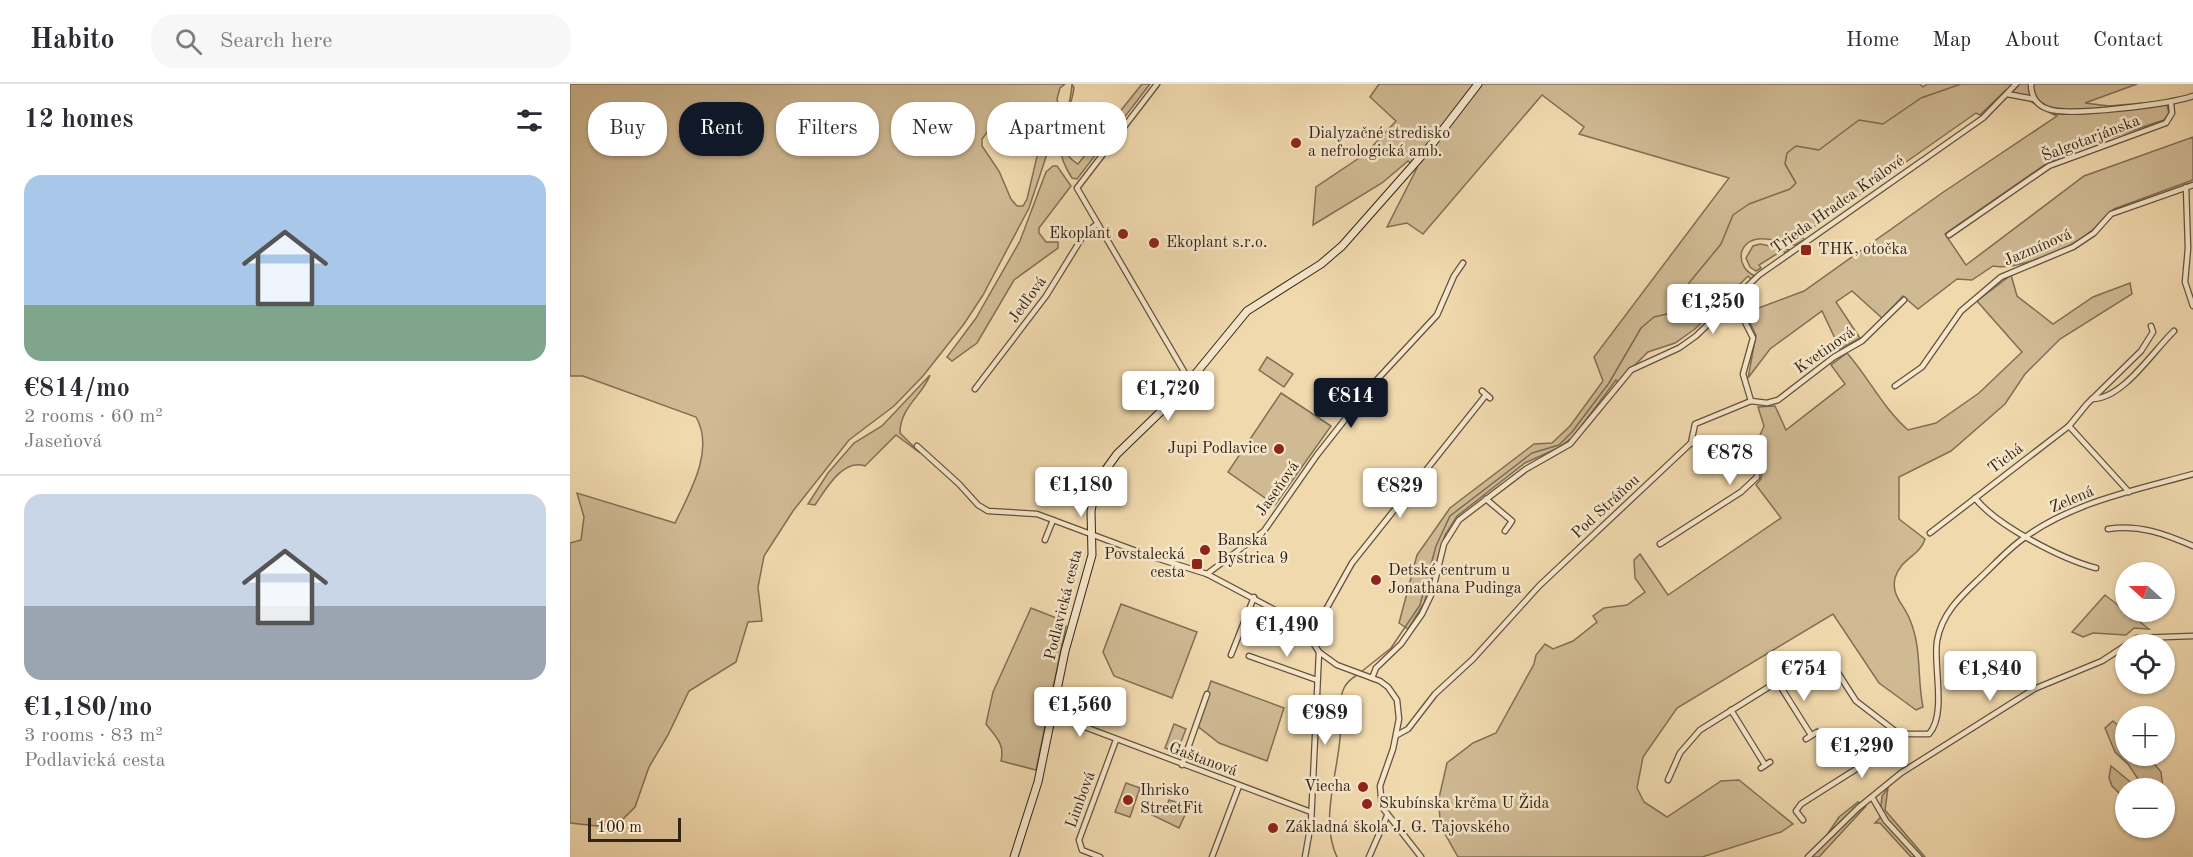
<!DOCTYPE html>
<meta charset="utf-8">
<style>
body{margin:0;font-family:"Old Standard TT",serif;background:#f7f7f7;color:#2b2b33;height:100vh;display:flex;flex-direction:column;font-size:22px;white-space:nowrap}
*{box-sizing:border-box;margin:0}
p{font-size:20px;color:#7c7c81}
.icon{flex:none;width:33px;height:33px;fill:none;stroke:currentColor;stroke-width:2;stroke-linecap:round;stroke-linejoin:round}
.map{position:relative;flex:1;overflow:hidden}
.panel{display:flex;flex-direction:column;background:#fff;width:570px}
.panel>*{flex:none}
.hud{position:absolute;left:18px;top:18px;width:570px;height:54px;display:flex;gap:12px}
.needle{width:39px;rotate:291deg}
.tools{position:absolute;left:1545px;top:478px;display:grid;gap:12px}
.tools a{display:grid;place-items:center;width:60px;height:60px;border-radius:50%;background:#fff;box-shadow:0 2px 4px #0004;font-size:30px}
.scale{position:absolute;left:18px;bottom:15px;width:93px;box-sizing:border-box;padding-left:6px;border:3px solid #312417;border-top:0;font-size:16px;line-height:21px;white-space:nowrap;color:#312417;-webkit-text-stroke:4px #f6e6ca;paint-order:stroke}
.price{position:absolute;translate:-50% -51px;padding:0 14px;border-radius:6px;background:#fff;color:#222;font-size:20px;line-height:39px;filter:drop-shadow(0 2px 3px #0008)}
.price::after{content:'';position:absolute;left:50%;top:36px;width:18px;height:14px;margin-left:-9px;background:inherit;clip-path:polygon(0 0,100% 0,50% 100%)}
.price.current{background:#111827;color:#fff}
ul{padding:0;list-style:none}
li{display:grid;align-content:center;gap:12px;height:318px;padding:0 24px}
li+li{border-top:2px solid #e1e1e2}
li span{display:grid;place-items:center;height:186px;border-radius:18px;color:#555}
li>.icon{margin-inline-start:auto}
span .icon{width:108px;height:108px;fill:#fffc;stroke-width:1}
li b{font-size:26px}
h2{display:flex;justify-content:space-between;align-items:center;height:72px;padding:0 24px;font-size:26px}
.pill{padding:0 21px;border-radius:24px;background:#fff;box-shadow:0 2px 4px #0004;font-size:21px;line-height:54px}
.pill.current{background:#111827;color:#fff}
header{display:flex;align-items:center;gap:36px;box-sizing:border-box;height:84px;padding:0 30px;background:#fff;border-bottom:2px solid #e1e1e2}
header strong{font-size:28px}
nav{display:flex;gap:33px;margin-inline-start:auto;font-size:21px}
.search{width:420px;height:54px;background:#f7f7f7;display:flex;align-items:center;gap:15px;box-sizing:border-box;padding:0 21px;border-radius:24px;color:#7c7c81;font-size:22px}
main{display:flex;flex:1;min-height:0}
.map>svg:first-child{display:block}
.green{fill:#d0ba94;stroke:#806f56;stroke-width:1.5;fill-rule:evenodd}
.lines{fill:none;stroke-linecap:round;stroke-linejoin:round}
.stream{stroke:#7d6b53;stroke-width:1.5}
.street-casing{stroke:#61513d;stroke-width:7}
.secondary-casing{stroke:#312417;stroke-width:9}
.street{stroke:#f6e6ca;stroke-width:4.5}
.secondary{stroke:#f6e6ca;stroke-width:7}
.poi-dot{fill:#8f2418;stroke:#f6e6ca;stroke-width:2}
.labels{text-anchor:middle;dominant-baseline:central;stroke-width:5;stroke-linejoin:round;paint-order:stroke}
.poi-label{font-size:16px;fill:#312417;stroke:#f6e6ca;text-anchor:start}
.street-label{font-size:16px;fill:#312417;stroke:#f6e6ca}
</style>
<header>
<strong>Habito</strong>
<div class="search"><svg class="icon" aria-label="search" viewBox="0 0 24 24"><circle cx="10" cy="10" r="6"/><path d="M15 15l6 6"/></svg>Search here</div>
<nav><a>Home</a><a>Map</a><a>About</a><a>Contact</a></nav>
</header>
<main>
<section class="panel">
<h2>12 homes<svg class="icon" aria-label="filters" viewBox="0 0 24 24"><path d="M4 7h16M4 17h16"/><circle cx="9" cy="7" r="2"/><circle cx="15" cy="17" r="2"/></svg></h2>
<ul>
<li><span style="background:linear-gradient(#a9c7e8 70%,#7fa58c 0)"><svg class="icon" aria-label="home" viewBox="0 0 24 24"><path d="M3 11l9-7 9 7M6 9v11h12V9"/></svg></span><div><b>€814/mo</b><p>2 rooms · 60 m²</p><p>Jaseňová</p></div></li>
<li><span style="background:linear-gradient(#c9d6e8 60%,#9aa5b1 0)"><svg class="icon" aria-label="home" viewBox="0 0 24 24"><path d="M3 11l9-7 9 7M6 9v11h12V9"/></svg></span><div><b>€1,180/mo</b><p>3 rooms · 83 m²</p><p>Podlavická cesta</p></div></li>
</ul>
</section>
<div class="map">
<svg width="1623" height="773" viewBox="0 0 1623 773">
<rect width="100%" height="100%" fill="#f1d9ae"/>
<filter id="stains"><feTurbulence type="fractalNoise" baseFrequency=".00333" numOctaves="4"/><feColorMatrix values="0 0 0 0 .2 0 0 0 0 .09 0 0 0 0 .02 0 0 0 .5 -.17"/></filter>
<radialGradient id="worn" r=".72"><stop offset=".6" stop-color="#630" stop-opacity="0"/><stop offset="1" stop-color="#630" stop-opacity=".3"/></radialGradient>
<g class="green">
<path d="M0 0H495L490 4 487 15 489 26 480 61 459 124 413 211 394 240 353 292 324 322 279 356 223 427 194 472 188 503 192 537 178 538 166 578 119 607 98 651 79 683 65 723 50 738 27 742 0 739V459L11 456 14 433 7 409 105 439C120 408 145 366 126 333L13 292H0ZM477 30 457 115 453 122H447L441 115 429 87 412 62V55L421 43 444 42 467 31Z"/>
<path d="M502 0 504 4C501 30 478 62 508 80L572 0H580L507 95 502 94C476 55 500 39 502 0Z"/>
<path d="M809 0H1350L1353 3 1357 0H1567L1515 19 1539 22 1596 17 1599 29 1594 36 1506 65 1473 82 1375 150 1396 181 1514 92 1623 53V96L1544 125C1534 132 1529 141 1520 148 1502 164 1446 187 1423 182L1402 196 1387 195 1348 225 1333 212 1312 234 1282 207 1266 218 1290 254 1270 265 1252 227 1200 265 1178 294 1186 251 1175 229 1234 207 1372 109 1487 32C1478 28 1470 23 1462 18 1452 12 1445 15 1436 6L1410 31 1406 29 1232 151 1234 156 1225 161C1214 159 1199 153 1188 155 1166 158 1166 184 1185 192L1181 195 1178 192 1125 245 1105 259 1078 268 1048 298 1046 296 1003 353 988 364 955 379 887 432 875 451 854 519 838 545 829 539 847 471 880 424 964 360 982 359 1000 342 1033 297 1024 273 1159 94 1009 50 1014 43 972 11 853 150 837 139 817 143 847 84 838 77 812 99 743 141 746 103 795 70 826 37 800 13Z"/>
<polygon points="483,82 487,82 501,102 469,144 469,149 476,158 488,158 488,164 444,196 407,259 382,277 377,273 406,234 450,157 476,88"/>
<polygon points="1190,160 1220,166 1215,169 1213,166 1189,181 1191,184 1186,187 1180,183 1176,174 1183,162"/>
<path d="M1441 191 1447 212 1483 240 1523 213 1560 199 1562 210 1490 255 1455 290 1435 320 1381 367 1329 393V435L1355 455C1350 472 1330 475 1325 494 1321 512 1334 520 1340 536 1352 564 1347 595 1353 623L1346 626 1309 599 1263 530 1107 624 1073 673 1067 704 1074 718 1097 733 1151 697 1169 696 1223 740 1211 748 1132 773H888L870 741 869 714 877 679 903 659 926 649 964 580 966 571 975 560 983 565 1003 557 1027 538 1023 532 1034 524 1057 521 1075 508 1065 494 1064 476 1070 470 1098 511 1211 434 1186 401 1191 395 1193 384 1185 371 1194 364 1187 358 1194 342 1188 323 1205 322 1216 346 1275 300 1261 281 1277 269C1299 294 1313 324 1338 346L1366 339 1409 309 1452 268 1407 217Z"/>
<polygon points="697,273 723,290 714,303 689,286"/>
<path d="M360 291C353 311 330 323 330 349L350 369 326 351 295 382C273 374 256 405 245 421L238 420 258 389 284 359 312 342Z"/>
<polygon points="711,309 761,342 705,421 658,388"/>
<polygon points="1535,511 1579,545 1564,544 1556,551 1523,549 1513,553 1502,548"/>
<polygon points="551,520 627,548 602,614 544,592 533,568"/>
<path d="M461 524 489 535 488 540 496 542 466 686 431 677C435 660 426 653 416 640L423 608Z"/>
<polygon points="641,597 714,624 697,677 649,659 626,641"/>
<polygon points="1543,637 1555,647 1556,672 1578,672 1591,688 1593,705 1581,705 1572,701 1558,680 1545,668 1535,644"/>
<polygon points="604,640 616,645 607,668 595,664"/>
<polygon points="1541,682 1569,705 1556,705 1555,715 1542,702 1539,694"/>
<polygon points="556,699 570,704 560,733 545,728"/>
<polygon points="1318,704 1315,726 1355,773 1341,773 1310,739 1305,739 1310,734 1312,712"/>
<polygon points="599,716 619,722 609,744 582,731 587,720 597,721"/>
<polygon points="1288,718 1296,722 1249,773 1237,773 1248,764 1269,733"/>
</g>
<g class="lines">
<g class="stream">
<polyline points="791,588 821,564 850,521 866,462 880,432 962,369 989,361 1002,348 1039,299 1071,244 1084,233 1097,230 1108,236 1117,235 1121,228 1116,214 1119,199 1151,160 1163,131 1179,120 1220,105 1226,99 1215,80 1217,69 1226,62 1249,66 1289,36 1313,40 1351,14 1391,0"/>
<path d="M767 773C750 737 767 692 770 654 772 639 767 619 774 604 777 598 782 594 787 591"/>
</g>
<defs>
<g id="street">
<polyline points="587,0 507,104 619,296"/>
<path d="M1461 0C1461 12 1466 21 1478 25 1498 33 1600 20 1623 12"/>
<polyline points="1437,10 1464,15"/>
<polyline points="1616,103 1618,164 1615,198 1623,222"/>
<polyline points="1379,151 1479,82 1596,39 1602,29 1601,19"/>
<polyline points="1164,216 1183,254 1173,290 1181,317"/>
<polyline points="1325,302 1352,283 1391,227 1431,193 1503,163 1524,149 1541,130 1623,101"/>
<polyline points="405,305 476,212 515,149 527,140"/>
<polyline points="912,307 920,314"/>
<path d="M1522 315C1553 315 1583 267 1604 247"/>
<polyline points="1499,342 1559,408"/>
<polyline points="1121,359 1125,340 1181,317 1197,319 1208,316 1264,273 1292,257 1334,216"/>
<polyline points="347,362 389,400 408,421 418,427 467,430 577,471 637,490 703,525 740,554 749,568 767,581 810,597 818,603 827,616 829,635 823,665 810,702 812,723 851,773"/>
<path d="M1405 414C1427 442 1492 475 1526 484"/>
<polyline points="916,415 942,437 935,447"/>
<path d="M1538 445C1569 440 1595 450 1623 462"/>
<polyline points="1360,449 1499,342 1517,320 1571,267 1583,248 1581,242"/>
<polyline points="475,456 483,436"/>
<path d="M1090 460 1171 408 1187 393V380C1172 360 1142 369 1121 359"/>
<polyline points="637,490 694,447 747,371 803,300 867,231 884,192 893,179"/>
<polyline points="740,554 782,479 916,311"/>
<polyline points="661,571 684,513"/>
<polyline points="679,572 747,596"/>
<polyline points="802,594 806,584 831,560 852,530 862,509 874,460 889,436 956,385 1000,360 1061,286 1109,264 1126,252 1189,191 1413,34 1446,0"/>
<polyline points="1207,597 1241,651"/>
<polyline points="1161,626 1195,681"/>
<polyline points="483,631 741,728"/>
<polyline points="827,651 838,645 865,610 903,575 969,502 1121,359"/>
<polyline points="1236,655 1247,648"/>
<polyline points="612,681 637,610"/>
<polyline points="1191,684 1200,678"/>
<path d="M1098 696 1110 669 1130 646 1250 571 1259 575 1286 617 1329 650H1359C1377 630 1363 581 1367 557 1372 529 1391 512 1410 494 1424 481 1438 465 1454 454 1503 418 1566 406 1623 390"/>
<polyline points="1302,713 1316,737 1349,773"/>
<polyline points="1233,736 1226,727 1231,720 1313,668 1329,650"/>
<polyline points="530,773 512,766 509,756 546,656"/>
<polyline points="642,773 669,702"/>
<polyline points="735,773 741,739 749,568"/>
<polyline points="799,773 817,732"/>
<polyline points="1238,773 1288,724 1331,689 1464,605 1532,577 1567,554 1623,552"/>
</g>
<polyline id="secondary" points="444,773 468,698 495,567 522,471 521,427 525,408 534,388 547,370 608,311 677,227 751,180 772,162 862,60 908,0"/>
</defs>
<use href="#street" class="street-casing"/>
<use href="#secondary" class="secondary-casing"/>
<use href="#street" class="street"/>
<use href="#secondary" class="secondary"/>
</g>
<g class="poi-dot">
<circle cx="726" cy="59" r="6"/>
<circle cx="553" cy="150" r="6"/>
<circle cx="584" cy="159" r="6"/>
<rect x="1230" y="160" width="12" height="12" rx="3"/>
<circle cx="709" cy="365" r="6"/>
<circle cx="635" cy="466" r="6"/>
<rect x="621" y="474" width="12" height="12" rx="3"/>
<circle cx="806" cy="496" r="6"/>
<circle cx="793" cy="703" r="6"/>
<circle cx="558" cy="716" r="6"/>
<circle cx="797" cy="720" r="6"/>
<circle cx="703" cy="744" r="6"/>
</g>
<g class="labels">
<g class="poi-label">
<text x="738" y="50">Dialyzačné stredisko<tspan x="738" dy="18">a nefrologická amb.</tspan></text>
<text x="541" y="150" text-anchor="end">Ekoplant</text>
<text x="596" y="159">Ekoplant s.r.o.</text>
<text x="1248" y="166">THK, otočka</text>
<text x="697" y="365" text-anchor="end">Jupi Podlavice</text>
<text x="647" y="457">Banská<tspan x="647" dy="18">Bystrica 9</tspan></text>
<text x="615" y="471" text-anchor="end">Povstalecká<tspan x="615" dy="18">cesta</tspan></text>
<text x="818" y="487">Detské centrum u<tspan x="818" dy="18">Jonathana Pudinga</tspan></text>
<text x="781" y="703" text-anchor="end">Viecha</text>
<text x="570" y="707">Ihrisko<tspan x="570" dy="18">StreetFit</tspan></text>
<text x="809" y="720">Skubínska krčma U Žida</text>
<text x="715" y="744">Základná škola J. G. Tajovského</text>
</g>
<g class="street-label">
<text transform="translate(1521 55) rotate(-21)">Šalgotarjánska</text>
<text transform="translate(1268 121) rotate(-35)">Trieda Hradca Králové</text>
<text transform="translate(1468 164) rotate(-23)">Jazmínová</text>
<text transform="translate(458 216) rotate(-54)">Jedľová</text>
<text transform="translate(1255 267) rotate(-35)">Kvetinová</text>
<text transform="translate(1436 375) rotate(-37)">Tichá</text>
<text transform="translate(708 405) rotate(-55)">Jaseňová</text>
<text transform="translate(1502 416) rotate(-23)">Zelená</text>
<text transform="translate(1036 423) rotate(-43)">Pod Stráňou</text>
<text transform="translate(494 521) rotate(-76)">Podlavická cesta</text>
<text transform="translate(633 676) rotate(20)">Gaštanová</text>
<text transform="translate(511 716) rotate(-70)">Limbová</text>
</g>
</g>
<rect width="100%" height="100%" filter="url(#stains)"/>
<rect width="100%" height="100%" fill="url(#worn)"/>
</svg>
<div class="tools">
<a><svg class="needle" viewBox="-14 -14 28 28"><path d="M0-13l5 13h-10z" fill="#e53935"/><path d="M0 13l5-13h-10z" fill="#7c7c81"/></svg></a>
<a><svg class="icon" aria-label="locate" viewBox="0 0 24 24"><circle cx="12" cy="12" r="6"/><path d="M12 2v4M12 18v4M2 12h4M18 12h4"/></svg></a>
<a>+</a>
<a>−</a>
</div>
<div class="scale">100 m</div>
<b class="price" style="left:1143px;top:251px">€1,250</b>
<b class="price" style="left:598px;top:338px">€1,720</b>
<b class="price current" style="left:781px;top:345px">€814</b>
<b class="price" style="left:1160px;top:402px">€878</b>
<b class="price" style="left:511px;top:434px">€1,180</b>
<b class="price" style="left:830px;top:435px">€829</b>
<b class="price" style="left:717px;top:574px">€1,490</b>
<b class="price" style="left:1234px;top:618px">€754</b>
<b class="price" style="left:1420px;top:618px">€1,840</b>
<b class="price" style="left:510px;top:654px">€1,560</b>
<b class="price" style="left:755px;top:662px">€989</b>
<b class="price" style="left:1292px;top:695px">€1,290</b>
<div class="hud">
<a class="pill">Buy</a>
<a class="pill current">Rent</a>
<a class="pill">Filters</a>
<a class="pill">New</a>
<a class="pill">Apartment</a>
</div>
</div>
</main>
